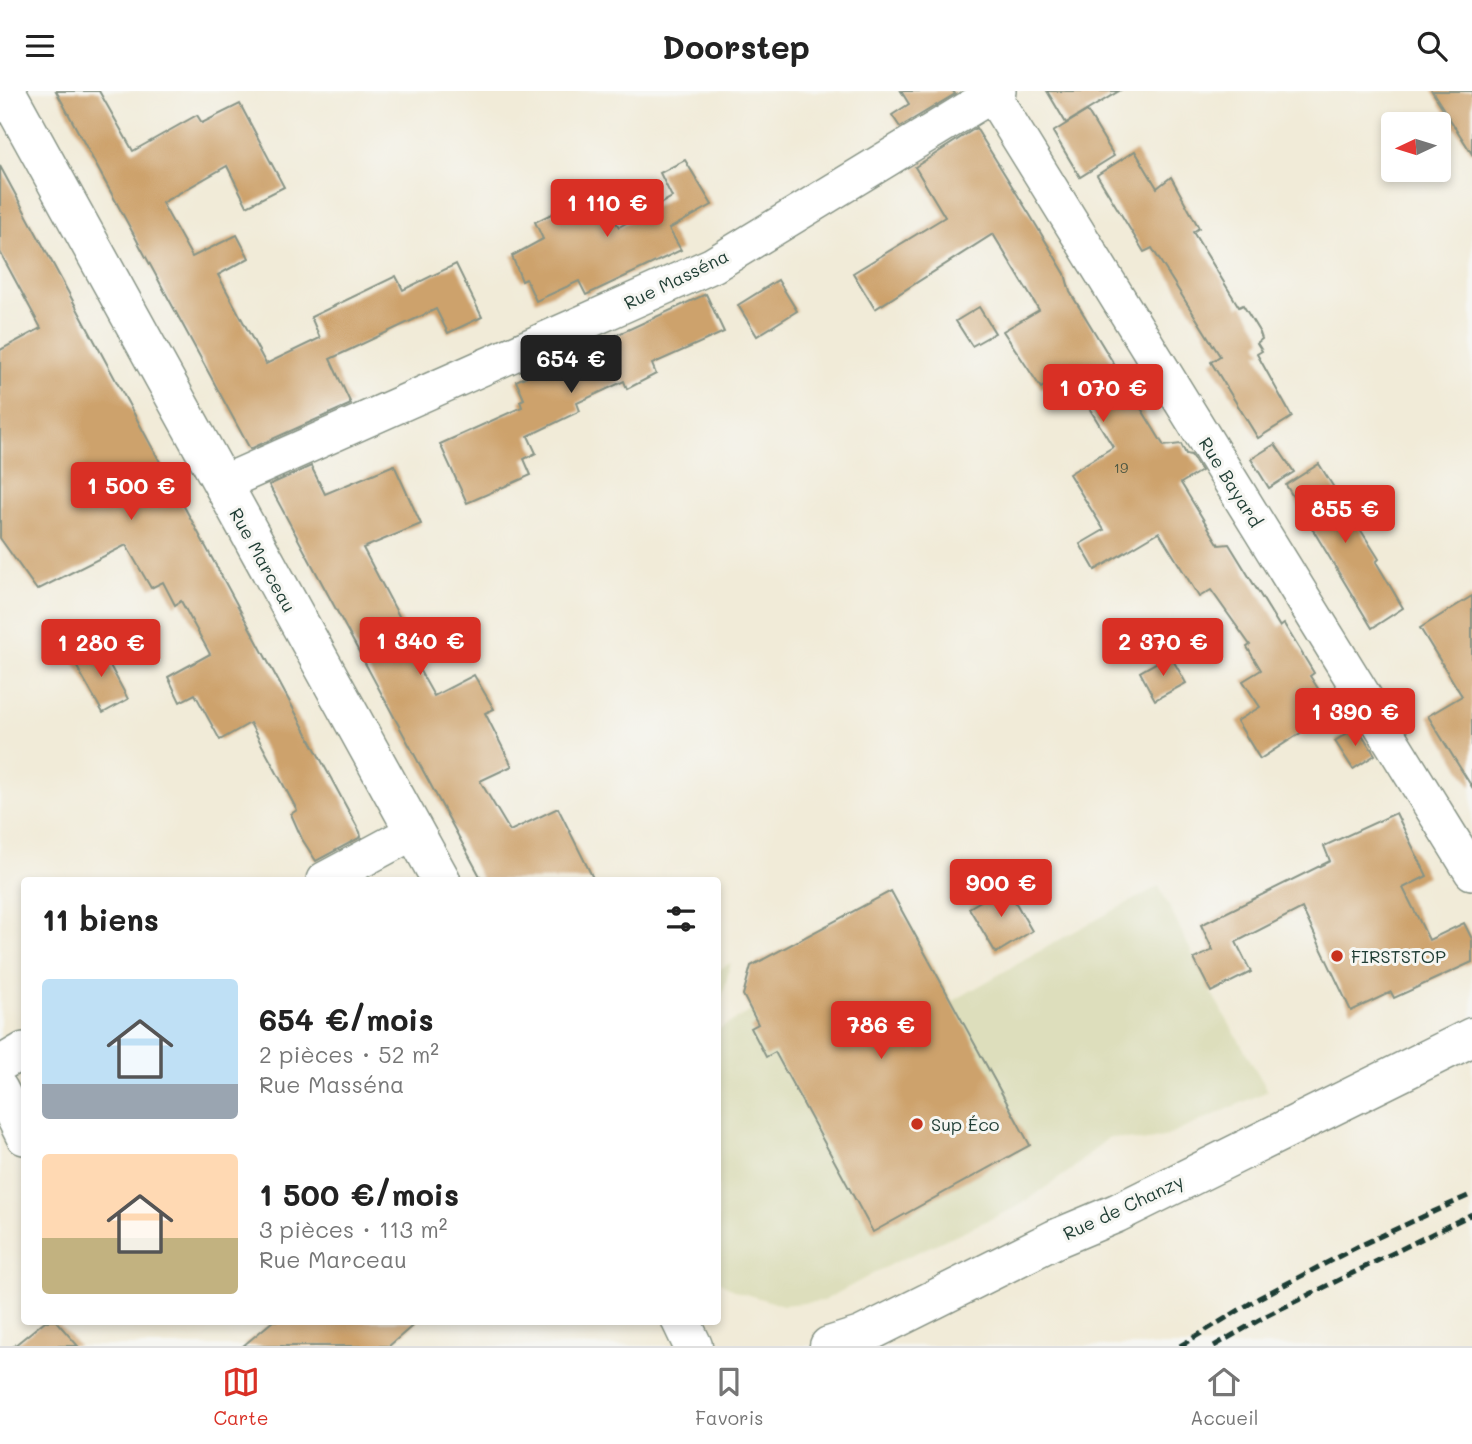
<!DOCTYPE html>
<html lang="fr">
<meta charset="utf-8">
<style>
body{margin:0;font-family:Mali,sans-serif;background:#f2f2f2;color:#222;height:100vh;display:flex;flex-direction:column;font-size:26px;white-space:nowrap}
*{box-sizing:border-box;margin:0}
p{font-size:23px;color:#767676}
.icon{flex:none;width:38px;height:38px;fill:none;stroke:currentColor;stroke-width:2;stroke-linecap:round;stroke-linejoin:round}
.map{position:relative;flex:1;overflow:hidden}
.details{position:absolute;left:21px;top:786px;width:700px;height:448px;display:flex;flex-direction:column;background:#fff;border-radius:7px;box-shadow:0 4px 10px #0003}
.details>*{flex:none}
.needle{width:46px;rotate:266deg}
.buttons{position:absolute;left:1381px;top:21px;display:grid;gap:14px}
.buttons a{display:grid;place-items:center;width:70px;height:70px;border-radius:7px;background:#fff;box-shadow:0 4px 10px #0003;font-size:35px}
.price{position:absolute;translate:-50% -60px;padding:0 16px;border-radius:7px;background:#d93025;color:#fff;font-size:23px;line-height:46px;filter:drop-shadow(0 2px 4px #0008)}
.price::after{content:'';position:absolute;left:50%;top:42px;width:21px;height:16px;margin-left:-10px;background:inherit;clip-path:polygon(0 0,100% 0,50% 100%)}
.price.current{background:#222;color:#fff}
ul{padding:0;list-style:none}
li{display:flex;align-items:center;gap:21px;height:175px;padding:0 21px}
li span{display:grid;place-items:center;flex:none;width:196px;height:140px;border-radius:7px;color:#555}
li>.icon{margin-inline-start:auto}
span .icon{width:84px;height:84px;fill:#fffc;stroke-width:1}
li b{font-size:30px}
h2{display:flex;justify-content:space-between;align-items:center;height:84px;padding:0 21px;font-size:30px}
header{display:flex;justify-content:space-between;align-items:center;height:91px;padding:0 21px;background:#fff;font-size:32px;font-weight:800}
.menu{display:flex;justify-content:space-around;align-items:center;height:98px;border-top:2px solid #e0e0e0;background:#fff;font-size:19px;color:#767676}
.menu a{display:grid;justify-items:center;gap:4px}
.menu .current{color:#d93025}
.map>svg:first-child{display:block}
.built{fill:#dddebc}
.building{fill:#cda26c}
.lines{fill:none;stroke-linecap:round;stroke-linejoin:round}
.street-casing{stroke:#889486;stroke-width:38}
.secondary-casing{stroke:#889486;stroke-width:41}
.street{stroke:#fff;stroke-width:35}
.secondary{stroke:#fff;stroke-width:38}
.rail{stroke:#1f3d34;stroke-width:5;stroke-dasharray:10 5;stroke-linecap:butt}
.poi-dot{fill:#c8321e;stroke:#f6f6f2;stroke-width:2.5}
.labels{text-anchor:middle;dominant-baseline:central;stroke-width:6;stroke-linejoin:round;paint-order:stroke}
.number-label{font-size:14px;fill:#4a5642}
.street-label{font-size:18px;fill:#1f3d34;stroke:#f6f6f2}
.poi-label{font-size:18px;fill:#1f3d34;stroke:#f6f6f2;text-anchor:start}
</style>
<header><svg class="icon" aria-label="menu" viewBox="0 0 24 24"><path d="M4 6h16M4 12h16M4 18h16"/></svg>Doorstep<svg class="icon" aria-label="search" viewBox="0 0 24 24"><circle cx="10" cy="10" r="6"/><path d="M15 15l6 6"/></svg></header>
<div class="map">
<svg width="1472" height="1255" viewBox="0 0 1472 1255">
<rect width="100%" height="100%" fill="#f6f6f2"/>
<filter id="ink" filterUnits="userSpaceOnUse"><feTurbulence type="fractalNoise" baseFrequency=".0143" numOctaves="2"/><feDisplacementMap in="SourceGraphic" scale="14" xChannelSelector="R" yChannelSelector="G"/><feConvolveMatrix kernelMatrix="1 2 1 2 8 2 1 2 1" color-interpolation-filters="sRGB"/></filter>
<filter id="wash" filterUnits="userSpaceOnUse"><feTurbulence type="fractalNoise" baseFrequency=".00686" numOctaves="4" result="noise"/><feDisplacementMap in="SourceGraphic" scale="28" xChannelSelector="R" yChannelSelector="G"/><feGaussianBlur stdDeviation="1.57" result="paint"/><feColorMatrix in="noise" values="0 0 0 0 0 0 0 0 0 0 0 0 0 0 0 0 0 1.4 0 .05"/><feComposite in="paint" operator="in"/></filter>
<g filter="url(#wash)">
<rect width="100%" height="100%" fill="#f1ebd8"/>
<g class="built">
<polygon points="1159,795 1211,901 1268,1000 1167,1045 1144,1050 1109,1046 1071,1079 1017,1116 891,1173 823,1210 783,1214 738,1201 718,1190 718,939 751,920 743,904 751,875 891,799 953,910 1066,845"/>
<polygon points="731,872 718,921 718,879"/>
</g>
<g id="blocks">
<g class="building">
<polygon points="56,0 99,0 133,60 197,24 202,32 240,13 284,96 247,115 227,75 162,112 192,166 237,144 249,167 218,184 266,273 320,247 311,226 396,185 403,199 456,173 482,226 448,242 436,218 330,268 351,313 250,358"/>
<polygon points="901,0 953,0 955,3 900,36 892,24 909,13"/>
<polygon points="1047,0 1119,0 1066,32"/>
<polygon points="1432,0 1472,0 1472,63"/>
<polygon points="1087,20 1114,65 1080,86 1053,41"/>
<polygon points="976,37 1030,124 1065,183 1070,201 1164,355 1181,353 1186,363 1191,364 1201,380 1181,392 1219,454 1229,453 1280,536 1284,533 1314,582 1310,585 1333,621 1260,668 1237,630 1260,616 1243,590 1261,579 1247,556 1250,554 1211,499 1199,506 1159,441 1095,479 1080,453 1104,439 1069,383 1113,356 1067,281 1041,297 1003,240 1039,219 993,143 875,218 853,182 945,126 915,76"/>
<polygon points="1135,60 1157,97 1171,86 1199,137 1193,141 1239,216 1243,214 1260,242 1262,248 1257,252 1262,260 1257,263 1292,326 1258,347 1211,271 1220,265 1152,157 1144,161 1097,84"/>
<polygon points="685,69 712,114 669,138 681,159 586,204 579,190 536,210 526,188 522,190 512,165 543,148 535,131 596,101 619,136 672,106 660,82"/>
<polygon points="0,75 360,741 361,746 316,770 302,748 291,723 297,719 250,632 220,649 195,603 180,611 168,586 210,563 181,510 175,514 163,491 151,497 126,454 37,499 0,447 0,259 41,237 0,161"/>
<polygon points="778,189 797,220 757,245 738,214"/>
<polygon points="706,203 724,241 652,273 656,283 627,298 624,290 577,312 580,320 528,345 536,362 524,368 531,384 467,412 440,353 522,316 520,310 524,308 516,290"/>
<polygon points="979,216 995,242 972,255 956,230"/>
<polygon points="1275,353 1294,381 1269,397 1251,368"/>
<polygon points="1319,373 1379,468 1376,471 1403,517 1372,537 1286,394"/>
<polygon points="394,374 421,433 363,457 409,544 402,548 434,605 474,584 494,618 485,622 512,675 480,690 510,740 558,717 594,789 482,789 269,394 311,375 325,403"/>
<polygon points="1472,505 1472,696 1428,625 1462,605 1420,537"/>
<polygon points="99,554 128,608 103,622 73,569"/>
<polygon points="1170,564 1186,592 1155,609 1140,581"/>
<polygon points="1357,636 1375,664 1353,678 1335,650"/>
<polygon points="1396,722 1427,785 1403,797 1429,849 1464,832 1472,848 1472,871 1394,907 1391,901 1351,920 1302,817 1236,851 1251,881 1211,901 1194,868 1213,859 1201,834 1330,770 1324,755"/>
<polygon points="1006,795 1032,840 996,862 969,817"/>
<polygon points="891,800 1030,1054 873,1141 775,961 766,966 751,937 758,933 743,904 751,875"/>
<polygon points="45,1230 56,1230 78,1255 14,1255"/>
<polygon points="273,1230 418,1230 389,1255 243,1255"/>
</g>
</g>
</g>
<g filter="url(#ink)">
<use href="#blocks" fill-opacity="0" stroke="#889486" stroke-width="2"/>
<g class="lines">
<defs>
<g id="street">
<polyline points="990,0 1472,781"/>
<polyline points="221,393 713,174 998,0"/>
<polyline points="324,789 415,740"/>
<polyline points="0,973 24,959"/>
<polyline points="0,998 24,1046"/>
</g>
<g id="secondary">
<polyline points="6,0 441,789"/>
<polyline points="681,1230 693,1255"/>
<polyline points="829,1255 861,1245 1055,1148 1117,1122 1472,946"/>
</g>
</defs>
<use href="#street" class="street-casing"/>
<use href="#secondary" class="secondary-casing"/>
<use href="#street" class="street"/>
<use href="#secondary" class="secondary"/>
<g class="rail">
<polyline points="1180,1255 1259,1207 1357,1156 1472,1103"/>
<polyline points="1214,1255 1266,1225 1472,1123"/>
</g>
</g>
</g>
<g class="poi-dot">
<circle cx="1337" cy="865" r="7"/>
<circle cx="917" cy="1033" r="7"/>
</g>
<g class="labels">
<g class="number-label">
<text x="1121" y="376">19</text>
</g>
<g class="street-label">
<text transform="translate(676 188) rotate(-26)">Rue Masséna</text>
<text transform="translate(1231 391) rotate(58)">Rue Bayard</text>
<text transform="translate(263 469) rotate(61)">Rue Marceau</text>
<text transform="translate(1123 1116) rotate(-25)">Rue de Chanzy</text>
</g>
<g class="poi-label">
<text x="1351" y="865">FIRSTSTOP</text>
<text x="931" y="1033">Sup Éco</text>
</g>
</g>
</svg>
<div class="buttons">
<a><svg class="needle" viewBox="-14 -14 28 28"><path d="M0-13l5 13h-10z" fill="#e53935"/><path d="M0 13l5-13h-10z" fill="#767676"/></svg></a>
</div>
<b class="price" style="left:607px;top:148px">1 110 €</b>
<b class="price current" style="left:571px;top:304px">654 €</b>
<b class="price" style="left:1103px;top:333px">1 070 €</b>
<b class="price" style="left:131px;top:431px">1 500 €</b>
<b class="price" style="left:1345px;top:454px">855 €</b>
<b class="price" style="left:420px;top:586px">1 340 €</b>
<b class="price" style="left:1163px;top:587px">2 370 €</b>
<b class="price" style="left:101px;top:588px">1 280 €</b>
<b class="price" style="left:1355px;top:657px">1 390 €</b>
<b class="price" style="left:1001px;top:828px">900 €</b>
<b class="price" style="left:881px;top:970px">786 €</b>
<section class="details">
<h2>11 biens<svg class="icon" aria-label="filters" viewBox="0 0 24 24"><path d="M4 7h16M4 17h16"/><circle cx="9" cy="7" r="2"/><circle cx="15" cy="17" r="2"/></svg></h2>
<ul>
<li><span style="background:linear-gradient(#bfe0f5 75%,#9aa5b1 0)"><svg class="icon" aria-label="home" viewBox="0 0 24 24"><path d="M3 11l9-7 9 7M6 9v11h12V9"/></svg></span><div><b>654 €/mois</b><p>2 pièces · 52 m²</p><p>Rue Masséna</p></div></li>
<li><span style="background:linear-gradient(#ffd9b3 60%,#c2b280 0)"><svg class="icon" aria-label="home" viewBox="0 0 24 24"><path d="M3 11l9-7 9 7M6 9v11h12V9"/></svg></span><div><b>1 500 €/mois</b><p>3 pièces · 113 m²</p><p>Rue Marceau</p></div></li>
</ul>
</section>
</div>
<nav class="menu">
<a class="current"><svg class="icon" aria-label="map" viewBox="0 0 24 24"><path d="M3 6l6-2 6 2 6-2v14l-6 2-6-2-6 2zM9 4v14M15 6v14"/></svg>Carte</a>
<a><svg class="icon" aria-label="saved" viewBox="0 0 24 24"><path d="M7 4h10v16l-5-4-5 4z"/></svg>Favoris</a>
<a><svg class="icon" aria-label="home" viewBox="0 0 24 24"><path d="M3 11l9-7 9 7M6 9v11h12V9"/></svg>Accueil</a>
</nav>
